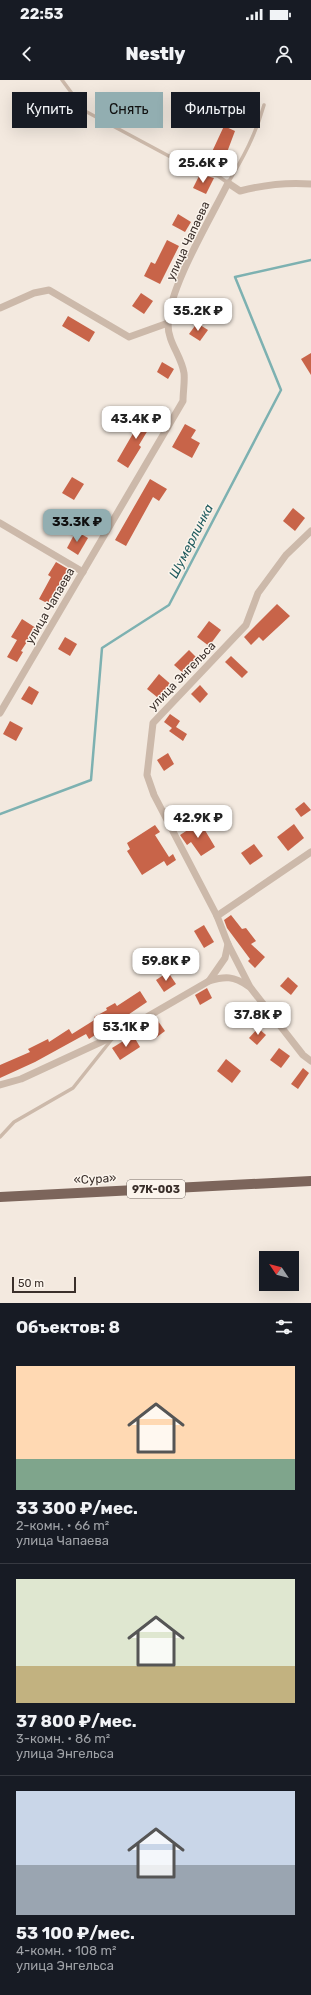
<!DOCTYPE html>
<html lang="ru">
<meta charset="utf-8">
<style>
body{margin:0;font-family:Rubik,sans-serif;background:#242831;color:#f1f3f6;height:100vh;display:flex;flex-direction:column;font-size:15px;white-space:nowrap}
*{box-sizing:border-box;margin:0}
p{font-size:13px;color:#9ea1a6}
.icon{flex:none;width:22px;height:22px;fill:none;stroke:currentColor;stroke-width:2;stroke-linecap:round;stroke-linejoin:round}
.map{position:relative;height:1223px;overflow:hidden}
.side{display:flex;flex-direction:column;background:#171b24;flex:1}
.side>*{flex:none}
.guide{position:absolute;left:12px;top:12px;width:287px;height:36px;display:flex;gap:8px}
.needle{width:26px;rotate:305deg}
.controls{position:absolute;left:259px;top:1171px;display:grid;gap:8px}
.controls a{display:grid;place-items:center;width:40px;height:40px;border-radius:0px;background:#171b24;box-shadow:0 4px 16px #0002;font-size:20px}
.scale{position:absolute;left:12px;bottom:10px;width:64px;box-sizing:border-box;padding-left:4px;border:2px solid #3a2f2a;border-top:0;font-size:11px;line-height:14px;white-space:nowrap;color:#3a2f2a;-webkit-text-stroke:3px #fbf4ec;paint-order:stroke}
.price{position:absolute;translate:-50% -34px;padding:0 9px;border-radius:8px;background:#fff;color:#222;font-size:13px;line-height:26px;filter:drop-shadow(0 1px 2px #0008)}
.price::after{content:'';position:absolute;left:50%;top:24px;width:12px;height:9px;margin-left:-6px;background:inherit;clip-path:polygon(0 0,100% 0,50% 100%)}
.price.active{background:#92aeb1;color:#111}
ul{padding:0;list-style:none}
li{display:grid;align-content:center;gap:8px;height:212px;padding:0 16px}
li+li{border-top:1px solid #363941}
li span{display:grid;place-items:center;height:124px;border-radius:0px;color:#555}
li>.icon{margin-inline-start:auto}
span .icon{width:72px;height:72px;fill:#fffc;stroke-width:1}
li b{font-size:17px}
h2{display:flex;justify-content:space-between;align-items:center;height:48px;padding:0 16px;font-size:17px}
.pill{padding:0 14px;border-radius:0px;background:#171b24;box-shadow:0 4px 16px #0002;font-size:14px;line-height:36px}
.pill.active{background:#92aeb1;color:#111}
.status{display:flex;justify-content:space-between;align-items:center;height:28px;padding:0 20px;background:#171b24;direction:ltr}
.status svg{height:11px;fill:currentColor}
header{display:flex;justify-content:space-between;align-items:center;height:52px;padding:0 16px;background:#171b24;font-size:18px;font-weight:800}
.map>svg:first-child{display:block}
.lines{fill:none;stroke-linecap:round;stroke-linejoin:round}
.stream{stroke:#7db1b1;stroke-width:2.5}
.building{fill:#c86449}
.service{stroke:#ccb9aa;stroke-width:3.5}
.minor{stroke:#ccb9aa;stroke-width:7}
.primary{stroke:#7c655b;stroke-width:10}
.labels{text-anchor:middle;dominant-baseline:central;stroke-width:3;stroke-linejoin:round;paint-order:stroke}
.shield{fill:#fbf4ec;stroke:#746a64;stroke-width:1}
.shield-label{font-size:11px;font-weight:bold;fill:#3a2f2a}
.street-label{font-size:12px;fill:#3a2f2a;stroke:#fbf4ec}
.water-label{font-size:13px;font-style:italic;fill:#1e5a5d;stroke:#fbf4ec}
</style>
<div class="status"><b>22:53</b><svg viewBox="0 0 49 12"><path d="M0 12V9h3v3zM5 12V6h3v6zM10 12V3h3v9zM15 12V0h3v12zM26 1h20v11H26zM47 4h2v5h-2z"/></svg></div>
<header><svg class="icon" aria-label="back" viewBox="0 0 24 24"><path d="M15 5l-7 7 7 7"/></svg>Nestly<svg class="icon" aria-label="person" viewBox="0 0 24 24"><circle cx="12" cy="8" r="4"/><path d="M4 21q1-7 8-7t8 7"/></svg></header>
<div class="map">
<svg width="311" height="1223" viewBox="0 0 311 1223">
<rect width="100%" height="100%" fill="#f3e9df"/>
<g class="lines">
<polyline class="stream" points="0,734 91,700 102,568 169,525 281,310 235,197 311,180"/>
</g>
<g class="building">
<polygon points="239,19 248,24 241,38 231,32"/>
<polygon points="224,46 235,51 220,91 218,90 216,92 204,89"/>
<polygon points="200,94 214,98 206,114 193,108"/>
<polygon points="178,134 191,142 185,152 172,145"/>
<polygon points="167,160 179,166 160,204 144,196 151,182 155,184"/>
<polygon points="141,213 153,221 144,234 132,226"/>
<polygon points="68,236 95,252 89,262 62,246"/>
<polygon points="197,243 208,250 200,261 189,254"/>
<polygon points="311,273 311,295 301,279"/>
<polygon points="162,282 174,289 168,299 157,292"/>
<polygon points="141,332 154,340 139,365 141,367 128,388 117,381 135,350 131,348"/>
<polygon points="185,344 196,350 191,358 200,363 192,378 172,367"/>
<polygon points="72,397 84,404 74,420 62,413"/>
<polygon points="150,399 167,409 159,421 153,417 126,466 115,460"/>
<polygon points="293,428 305,438 295,451 283,441"/>
<polygon points="76,451 88,458 78,475 67,468"/>
<polygon points="56,482 68,489 49,524 39,519 51,497 48,495"/>
<polygon points="277,524 290,536 263,561 259,557 251,565 244,557"/>
<polygon points="22,539 36,548 21,571 23,572 17,582 7,577 17,560 11,557"/>
<polygon points="209,541 221,550 209,566 197,557"/>
<polygon points="65,557 77,564 70,576 58,569"/>
<polygon points="189,570 197,578 183,593 174,585"/>
<polygon points="231,576 248,592 242,598 225,582"/>
<polygon points="159,594 174,607 162,621 147,609"/>
<polygon points="200,605 208,614 200,623 191,614"/>
<polygon points="29,606 39,612 32,625 21,619"/>
<polygon points="170,634 180,641 176,647 187,654 183,661 169,651 172,648 164,642"/>
<polygon points="10,641 23,648 16,661 3,654"/>
<polygon points="168,673 174,684 164,691 157,680"/>
<polygon points="304,722 311,730 301,737 295,729"/>
<polygon points="200,742 215,767 201,776 191,762 187,765 180,755"/>
<polygon points="294,744 304,758 288,771 277,757"/>
<polygon points="155,745 160,752 155,755 169,777 173,774 176,780 167,786 164,781 142,795 127,771 130,769 127,763"/>
<polygon points="254,764 263,776 250,785 241,773"/>
<polygon points="231,835 242,849 246,848 256,861 251,864 265,877 255,888 248,881 250,879 227,848 224,840"/>
<polygon points="204,845 214,862 204,868 194,851"/>
<polygon points="168,892 176,904 164,912 156,900"/>
<polygon points="288,897 298,906 291,915 280,906"/>
<polygon points="207,908 212,918 200,925 195,915"/>
<polygon points="140,911 147,922 116,943 115,942 89,959 86,954 35,982 0,998 0,985 30,972 28,969 48,959 49,962 69,949 72,954 96,939 94,937 107,930 106,928 115,923 117,926"/>
<polygon points="238,924 244,932 232,942 226,933"/>
<polygon points="158,941 165,951 153,960 146,950"/>
<polygon points="258,948 266,955 257,965 249,958"/>
<polygon points="133,955 140,967 120,980 112,968"/>
<polygon points="279,968 290,976 281,988 270,980"/>
<polygon points="226,979 241,991 232,1003 217,991"/>
<polygon points="303,988 309,993 298,1009 291,1004"/>
</g>
<g class="lines">
<g class="service">
<path d="M62 0 85 31 193 89 218 96 228 103C243 78 256 54 264 25"/>
<polyline points="0,1057 14,1042 73,1008 112,959"/>
</g>
<g class="minor">
<polyline points="0,228 34,213 49,210 129,257 168,243"/>
<polyline points="0,443 83,492"/>
<polyline points="311,451 286,475 258,513 246,545 153,643 147,695 154,715 217,836 228,864 250,907 303,975 311,981"/>
<path d="M0 633 183 321C183 312 185 301 184 293 181 275 168 263 168 244 169 207 211 138 228 103L240 111C263 105 287 102 311 104"/>
<polyline points="217,836 311,772"/>
<path d="M209 901C225 896 234 896 248 906"/>
<polyline points="0,1005 21,999 114,956 209,901 225,878 228,864"/>
</g>
<polyline class="primary" points="0,1117 311,1101"/>
</g>
<g class="labels">
<rect class="shield" x="127" y="1100" width="58" height="18" rx="3"/>
<g class="shield-label">
<text x="156" y="1109">97К-003</text>
</g>
<g class="street-label">
<text transform="translate(188 161) rotate(-65)">улица Чапаева</text>
<text transform="translate(50 526) rotate(-60)">улица Чапаева</text>
<text transform="translate(182 596) rotate(-46)">улица Энгельса</text>
<text transform="translate(95 1099) rotate(-3)">«Сура»</text>
</g>
<g class="water-label">
<text transform="translate(191 461) rotate(-63)">Шумерлинка</text>
</g>
</g>
</svg>
<div class="controls">
<a><svg class="needle" viewBox="-14 -14 28 28"><path d="M0-13l5 13h-10z" fill="#e53935"/><path d="M0 13l5-13h-10z" fill="#9ea1a6"/></svg></a>
</div>
<div class="scale">50 m</div>
<b class="price" style="left:203px;top:104px">25.6K ₽</b>
<b class="price" style="left:198px;top:252px">35.2K ₽</b>
<b class="price" style="left:136px;top:360px">43.4K ₽</b>
<b class="price active" style="left:77px;top:463px">33.3K ₽</b>
<b class="price" style="left:198px;top:759px">42.9K ₽</b>
<b class="price" style="left:166px;top:902px">59.8K ₽</b>
<b class="price" style="left:258px;top:956px">37.8K ₽</b>
<b class="price" style="left:126px;top:968px">53.1K ₽</b>
<div class="guide">
<a class="pill">Купить</a>
<a class="pill active">Снять</a>
<a class="pill">Фильтры</a>
</div>
</div>
<section class="side">
<h2>Объектов: 8<svg class="icon" aria-label="filters" viewBox="0 0 24 24"><path d="M4 7h16M4 17h16"/><circle cx="9" cy="7" r="2"/><circle cx="15" cy="17" r="2"/></svg></h2>
<ul>
<li><span style="background:linear-gradient(#ffd9b3 75%,#7fa58c 0)"><svg class="icon" aria-label="home" viewBox="0 0 24 24"><path d="M3 11l9-7 9 7M6 9v11h12V9"/></svg></span><div><b>33 300 ₽/мес.</b><p>2-комн. · 66 m²</p><p>улица Чапаева</p></div></li>
<li><span style="background:linear-gradient(#dfe7d0 70%,#c2b280 0)"><svg class="icon" aria-label="home" viewBox="0 0 24 24"><path d="M3 11l9-7 9 7M6 9v11h12V9"/></svg></span><div><b>37 800 ₽/мес.</b><p>3-комн. · 86 m²</p><p>улица Энгельса</p></div></li>
<li><span style="background:linear-gradient(#c9d6e8 60%,#9aa5b1 0)"><svg class="icon" aria-label="home" viewBox="0 0 24 24"><path d="M3 11l9-7 9 7M6 9v11h12V9"/></svg></span><div><b>53 100 ₽/мес.</b><p>4-комн. · 108 m²</p><p>улица Энгельса</p></div></li>
</ul>
</section>
